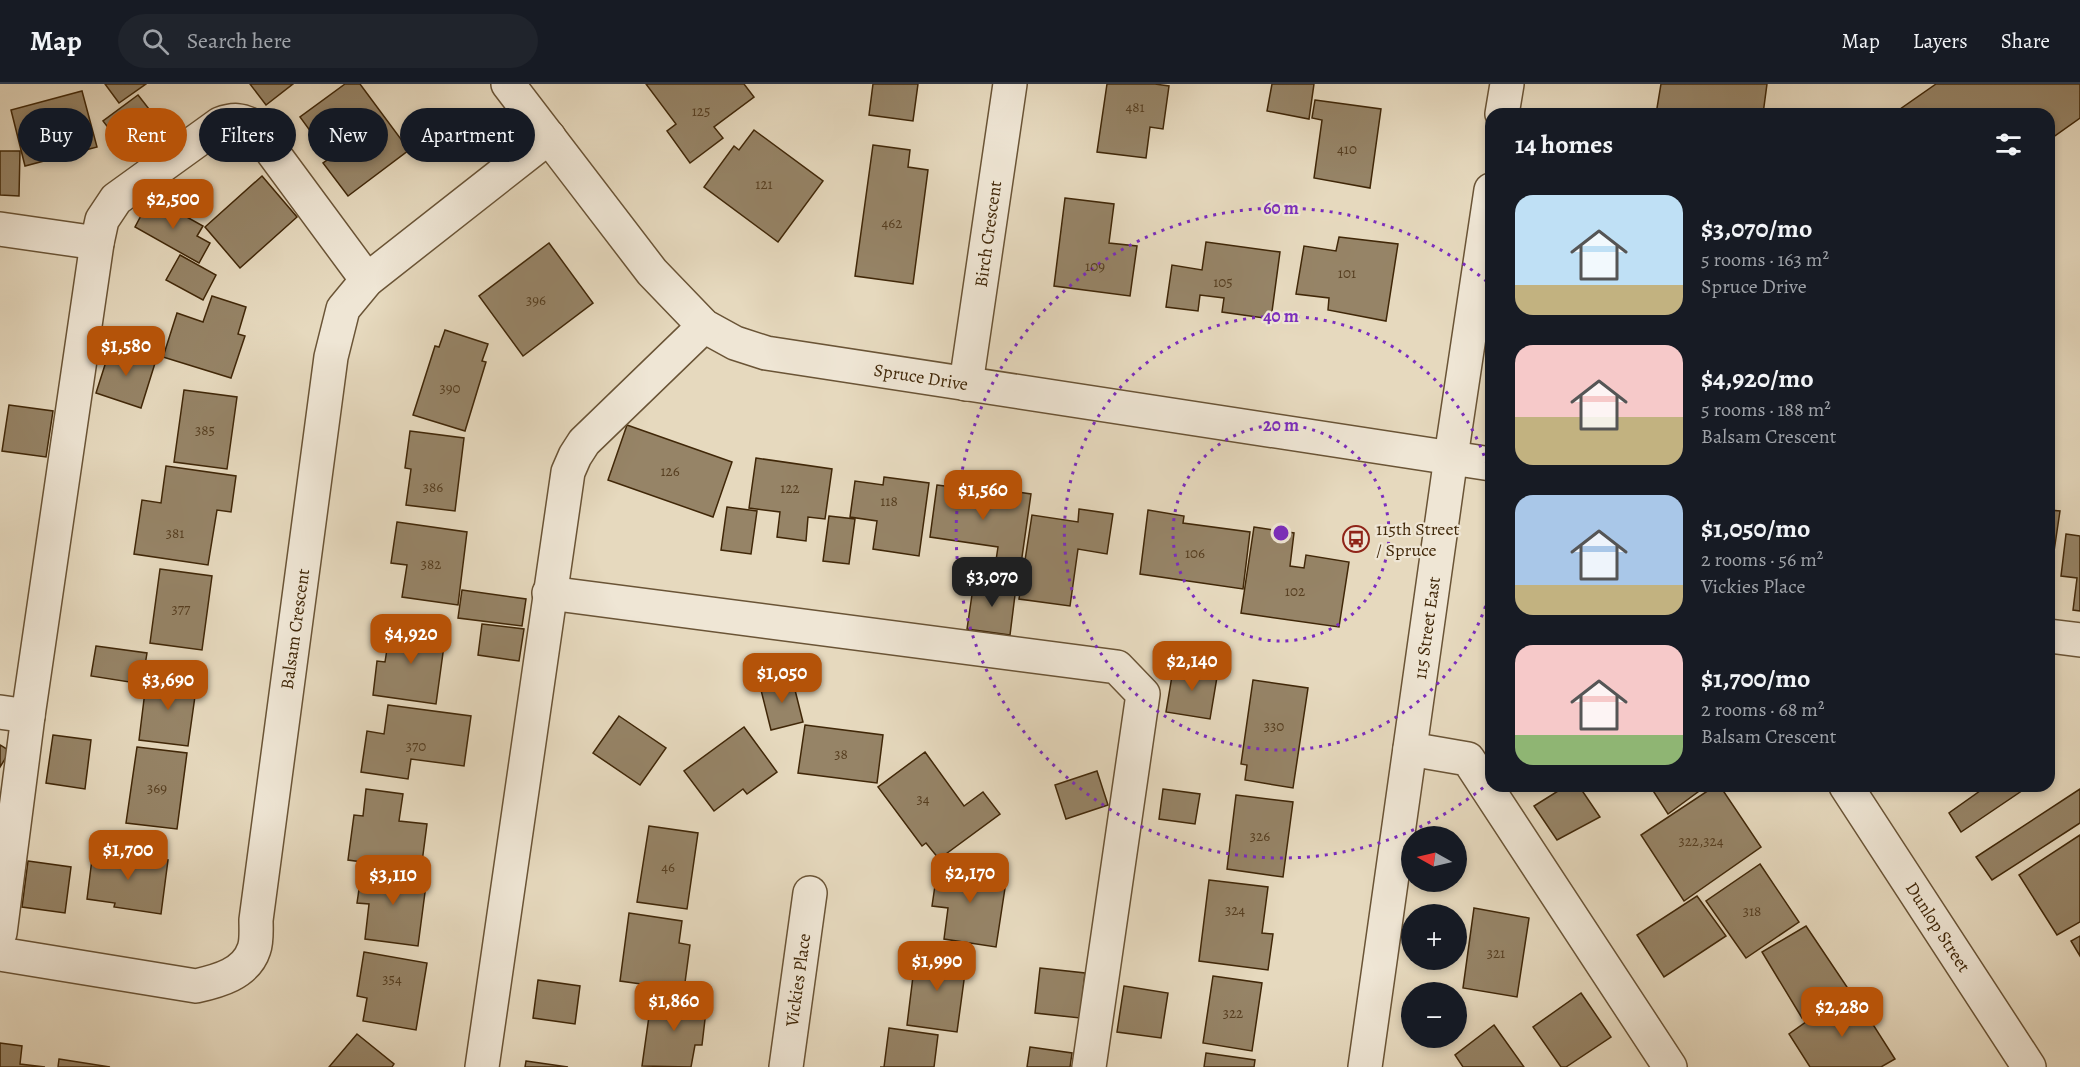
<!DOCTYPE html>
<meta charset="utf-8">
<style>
body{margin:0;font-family:Alegreya,serif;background:#20242c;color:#f1f3f6;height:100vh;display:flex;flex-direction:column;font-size:22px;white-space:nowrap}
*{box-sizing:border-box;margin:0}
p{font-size:20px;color:#9ea1a6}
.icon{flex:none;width:33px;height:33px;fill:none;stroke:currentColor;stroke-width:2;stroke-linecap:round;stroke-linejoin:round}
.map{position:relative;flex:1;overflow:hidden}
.side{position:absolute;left:1485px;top:24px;width:570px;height:684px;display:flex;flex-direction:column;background:#171b24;border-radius:18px;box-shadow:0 3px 9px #0003}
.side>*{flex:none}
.top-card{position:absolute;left:18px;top:24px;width:570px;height:54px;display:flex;gap:12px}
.needle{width:39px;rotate:278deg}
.tools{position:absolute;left:1401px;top:742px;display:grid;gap:12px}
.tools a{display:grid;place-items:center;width:66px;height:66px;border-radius:50%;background:#171b24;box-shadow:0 3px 9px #0003;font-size:30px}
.price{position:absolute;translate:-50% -51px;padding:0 14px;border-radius:12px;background:#b45309;color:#fff;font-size:20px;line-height:39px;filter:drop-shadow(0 2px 3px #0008)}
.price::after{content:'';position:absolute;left:50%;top:36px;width:18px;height:14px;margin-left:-9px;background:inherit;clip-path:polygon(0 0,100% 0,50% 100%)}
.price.on{background:#222;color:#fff}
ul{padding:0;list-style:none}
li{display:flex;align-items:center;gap:18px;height:150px;padding:0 30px}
li span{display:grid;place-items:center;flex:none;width:168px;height:120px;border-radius:18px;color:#555}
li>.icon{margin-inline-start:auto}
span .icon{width:72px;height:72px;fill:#fffc;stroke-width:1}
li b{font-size:26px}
h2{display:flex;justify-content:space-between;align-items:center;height:72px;padding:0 30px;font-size:26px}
.tag{padding:0 21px;border-radius:27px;background:#171b24;box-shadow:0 3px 9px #0003;font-size:21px;line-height:54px}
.tag.on{background:#b45309;color:#fff}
header{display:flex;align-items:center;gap:36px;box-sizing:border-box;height:84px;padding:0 30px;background:#171b24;border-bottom:2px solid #363941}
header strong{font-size:28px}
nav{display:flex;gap:33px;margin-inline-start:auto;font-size:21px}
.search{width:420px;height:54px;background:#20242c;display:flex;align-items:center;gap:15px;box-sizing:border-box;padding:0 21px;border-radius:33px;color:#9ea1a6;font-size:22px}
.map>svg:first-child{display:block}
.building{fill:#968467;stroke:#402708;stroke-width:1.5}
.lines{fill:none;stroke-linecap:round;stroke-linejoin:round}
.minor-casing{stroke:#6a5436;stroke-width:36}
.minor{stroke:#efe6d5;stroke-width:33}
.ring{fill:none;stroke:#7b2cbf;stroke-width:3;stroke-dasharray:3 6}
.labels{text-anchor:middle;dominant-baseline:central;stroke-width:4.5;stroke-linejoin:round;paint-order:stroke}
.number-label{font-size:15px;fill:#563e20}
.street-label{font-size:18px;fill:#402708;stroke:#efe6d5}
.poi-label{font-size:18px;fill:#402708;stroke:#efe6d5;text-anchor:start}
.centre{fill:#7b2cbf;stroke:#efe6d5;stroke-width:3}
.ring-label{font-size:18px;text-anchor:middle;font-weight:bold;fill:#7b2cbf;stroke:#efe6d5;stroke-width:4.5;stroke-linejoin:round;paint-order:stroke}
</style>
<header>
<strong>Map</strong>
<div class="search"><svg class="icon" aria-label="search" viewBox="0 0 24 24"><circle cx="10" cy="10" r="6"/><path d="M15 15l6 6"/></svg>Search here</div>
<nav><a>Map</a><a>Layers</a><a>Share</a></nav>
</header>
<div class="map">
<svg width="2080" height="983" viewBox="0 0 2080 983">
<rect width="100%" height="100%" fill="#e6d9be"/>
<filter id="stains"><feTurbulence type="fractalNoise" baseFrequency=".00333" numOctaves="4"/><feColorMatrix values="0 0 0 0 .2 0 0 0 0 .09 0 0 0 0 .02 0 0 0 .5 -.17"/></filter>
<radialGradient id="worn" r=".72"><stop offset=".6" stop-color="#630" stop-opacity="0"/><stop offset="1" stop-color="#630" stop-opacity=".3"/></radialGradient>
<g class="building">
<polygon points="105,0 146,0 119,19"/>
<polygon points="250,0 293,0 266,21"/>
<polygon points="345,0 360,0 409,66 348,112 323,79 330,74 300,33"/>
<polygon points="646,0 744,0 754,13 714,43 723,54 690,79 667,47 676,40"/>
<polygon points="873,0 918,0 913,37 869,31"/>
<polygon points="1107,0 1155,0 1169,2 1163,45 1150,43 1146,74 1097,68"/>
<polygon points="1272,0 1314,0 1309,35 1267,27"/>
<polygon points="1661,0 1767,0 1763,30 1656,30"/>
<polygon points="1936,0 2080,0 2080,34 2049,56 2049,30 1893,30"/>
<polygon points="82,7 97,63 25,82 11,26"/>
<polygon points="138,11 167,48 132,75 103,37"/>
<polygon points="1315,16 1381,25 1370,104 1314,94 1322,36 1312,34"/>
<polygon points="754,46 823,97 778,158 704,103 734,62 739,66"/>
<polygon points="873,61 910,66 908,83 928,86 913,200 855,192"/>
<polygon points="0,67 20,67 19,112 0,111"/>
<polygon points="262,92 297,133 240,184 205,143"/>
<polygon points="151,113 203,142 197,152 210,159 199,179 135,143"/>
<polygon points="1065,114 1114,120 1109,159 1137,162 1130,212 1054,202"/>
<polygon points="1339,153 1398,160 1386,237 1328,226 1329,214 1296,210 1304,162 1336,167"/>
<polygon points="1206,158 1280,168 1271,235 1222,228 1224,214 1200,211 1198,227 1166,223 1172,181 1202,186"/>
<polygon points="549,159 593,219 523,272 479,212"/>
<polygon points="180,171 216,191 203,216 166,196"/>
<polygon points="212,212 246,223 238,250 245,252 231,294 163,273 177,229 203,238"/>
<polygon points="445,246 488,260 482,277 486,278 465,347 413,331 435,262 439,263"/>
<polygon points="111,262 156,276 141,324 96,309"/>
<polygon points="184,306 237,313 227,385 174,378"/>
<polygon points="9,321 53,327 46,373 2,367"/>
<polygon points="627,341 732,378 713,433 608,396"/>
<polygon points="410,347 464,354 455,427 406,421 411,385 405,384"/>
<polygon points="756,374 832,385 825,435 808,433 806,457 777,453 780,428 749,424"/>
<polygon points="166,382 236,392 231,428 217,426 208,481 134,470 142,416 161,419"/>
<polygon points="884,393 929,399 919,472 873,465 877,437 850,433 855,397 883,401"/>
<polygon points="937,401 975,406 975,410 1004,414 1005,406 1031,410 1020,487 995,483 998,463 930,453"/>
<polygon points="727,423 757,427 751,470 721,466"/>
<polygon points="1079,425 1113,430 1107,470 1078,465 1070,522 1019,515 1032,431 1078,438"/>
<polygon points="1148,426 1184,432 1183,439 1250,448 1243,505 1140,490"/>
<polygon points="2049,426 2060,427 2049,501"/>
<polygon points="829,432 855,435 849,480 823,477"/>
<polygon points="397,438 467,448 458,521 402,513 407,481 391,479"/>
<polygon points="1254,443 1294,449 1290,482 1304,484 1306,471 1349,478 1339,543 1241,529"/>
<polygon points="2066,450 2080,452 2080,527 2073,526 2077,494 2061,492"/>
<polygon points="160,485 212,492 202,566 150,559"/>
<polygon points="974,497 1016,503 1010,551 967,545"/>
<polygon points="462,506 526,515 522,542 458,534"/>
<polygon points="391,540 446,547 436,620 373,611 377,577 385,578"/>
<polygon points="482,540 524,545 519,577 478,571"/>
<polygon points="96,562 147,569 142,600 91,592"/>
<polygon points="1174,580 1218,587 1210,635 1166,628"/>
<polygon points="147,591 197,598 188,662 139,656"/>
<polygon points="792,594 803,638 771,646 760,602"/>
<polygon points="1253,596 1308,604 1293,704 1245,696 1247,681 1241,680"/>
<polygon points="388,621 471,632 464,682 411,675 408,695 361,688 367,647 384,650"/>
<polygon points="619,632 666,664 640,701 593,669"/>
<polygon points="805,641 883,651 877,699 798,689"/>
<polygon points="744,643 777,688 747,710 743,705 714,727 684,687"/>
<polygon points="53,651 91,656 85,705 46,699"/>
<polygon points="0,661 10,667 0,683"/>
<polygon points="137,663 187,669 177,745 126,739"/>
<polygon points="925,668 964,722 983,708 1000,730 939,775 926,759 922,762 878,703"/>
<polygon points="1097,687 1108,721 1066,735 1055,701"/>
<polygon points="1566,702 1579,702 1600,733 1557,756 1534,722"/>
<polygon points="1650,702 1706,702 1668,730"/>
<polygon points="1715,702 1720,702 1761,763 1684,817 1641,751"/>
<polygon points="1987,702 2025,702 2026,704 1961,748 1949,729"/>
<polygon points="366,705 403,710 399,737 427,740 421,786 348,776 354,731 363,732"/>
<polygon points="1163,705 1200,710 1195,740 1159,735"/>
<polygon points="2080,705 2080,739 1992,796 1976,773"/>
<polygon points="1236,711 1293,718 1283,793 1227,785"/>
<polygon points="649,742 698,749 687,825 637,818"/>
<polygon points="2080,751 2080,838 2057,851 2019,791"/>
<polygon points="93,767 168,776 161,830 114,823 115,819 87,815"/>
<polygon points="28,777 71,783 65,829 22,823"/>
<polygon points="1760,780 1799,838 1746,874 1706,817"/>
<polygon points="938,781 1007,791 996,863 944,855 948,824 932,822"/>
<polygon points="362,785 427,793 418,862 365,855 369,820 357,819"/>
<polygon points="1209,796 1268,803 1262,849 1273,850 1268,886 1199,877"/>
<polygon points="1697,812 1726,852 1664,893 1637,851"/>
<polygon points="1474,824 1529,834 1517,913 1463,904"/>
<polygon points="629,829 682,837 679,859 690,861 684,906 620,897"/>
<polygon points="1806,842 1847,903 1802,934 1762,868"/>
<polygon points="2080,852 2080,872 2071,857"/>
<polygon points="364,868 427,879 416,946 363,937 367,914 357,912"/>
<polygon points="916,868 967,874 957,948 907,941"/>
<polygon points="1040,884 1085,889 1080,934 1035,929"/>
<polygon points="1213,892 1262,899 1252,967 1203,959"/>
<polygon points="538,896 580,902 575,940 533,934"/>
<polygon points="1124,902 1168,909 1161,954 1117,948"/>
<polygon points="1851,906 1895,975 1881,983 1810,983 1789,950"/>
<polygon points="1581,909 1611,953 1566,983 1561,983 1533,943"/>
<polygon points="652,911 707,918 702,961 695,961 691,983 642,982"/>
<polygon points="1494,941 1524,983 1463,983 1455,971"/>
<polygon points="889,944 938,951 934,983 880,983 884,983"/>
<polygon points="357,950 394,980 392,983 329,983"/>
<polygon points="0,959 22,962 20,980 45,983 0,983"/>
<polygon points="1030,963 1072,969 1070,983 1027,983"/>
<polygon points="1206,969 1255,976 1254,983 1204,983"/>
<polygon points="59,975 110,983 58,983"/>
<polygon points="526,977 568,983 525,983"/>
</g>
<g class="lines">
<defs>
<g id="minor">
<polyline points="508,0 652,188 704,242 735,259 766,269 1491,380"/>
<polyline points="1502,30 1507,0"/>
<polyline points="0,145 97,159"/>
<polyline points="966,300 1010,0"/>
<polyline points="549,509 1117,583 1143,610 1089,983"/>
<polyline points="2049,552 2080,556"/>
<polyline points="0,628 28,632"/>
<polyline points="1410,665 1468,675 1670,983"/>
<polyline points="1846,702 2029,983"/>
<path d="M0 849 28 632 97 159 102 136 116 115 220 40C233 35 242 35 254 43L367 196"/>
<path d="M0 870 196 902C218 897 246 890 254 865 257 857 256 845 256 836L331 273 343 225 367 196 549 53"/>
<polyline points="482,983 568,388 575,372 584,358 704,242"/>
<polyline points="786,983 810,809"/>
<polyline points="1365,983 1451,373 1491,106"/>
</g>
</defs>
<use href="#minor" class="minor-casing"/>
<use href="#minor" class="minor"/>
</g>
<g class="ring">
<circle cx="1281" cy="449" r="108"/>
<path d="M1491 505A217 217 0 1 1 1491 393"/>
<path d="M1490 698A325 325 0 1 1 1490 200"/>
</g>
<defs>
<symbol id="bus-ring" viewBox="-11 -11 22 22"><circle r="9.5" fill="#efe6d5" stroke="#8f2418" stroke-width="1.5"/><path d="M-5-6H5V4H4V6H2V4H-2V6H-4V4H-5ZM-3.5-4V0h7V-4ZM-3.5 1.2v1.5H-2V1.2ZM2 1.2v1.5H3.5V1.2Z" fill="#8f2418"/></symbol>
</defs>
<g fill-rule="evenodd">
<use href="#bus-ring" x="1341" y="440" width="30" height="30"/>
</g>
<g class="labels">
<g class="number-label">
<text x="1135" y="23">481</text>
<text x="701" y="27">125</text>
<text x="1347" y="65">410</text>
<text x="764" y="100">121</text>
<text x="892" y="139">462</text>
<text x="1095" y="182">109</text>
<text x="1347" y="189">101</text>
<text x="1223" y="198">105</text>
<text x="536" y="216">396</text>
<text x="450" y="304">390</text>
<text x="205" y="346">385</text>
<text x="670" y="387">126</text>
<text x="433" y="403">386</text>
<text x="790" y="404">122</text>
<text x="889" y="417">118</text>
<text x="175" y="449">381</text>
<text x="1195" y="469">106</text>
<text x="431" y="480">382</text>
<text x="1295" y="507">102</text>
<text x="181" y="525">377</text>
<text x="1274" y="642">330</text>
<text x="416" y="662">370</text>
<text x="841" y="670">38</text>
<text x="157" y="704">369</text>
<text x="923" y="715">34</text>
<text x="1260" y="752">326</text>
<text x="1701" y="757">322,324</text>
<text x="668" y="783">46</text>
<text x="1235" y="826">324</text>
<text x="1752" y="827">318</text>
<text x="1496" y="869">321</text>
<text x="392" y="895">354</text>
<text x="1233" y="929">322</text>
</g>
<g class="street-label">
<text transform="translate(988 150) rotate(-82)">Birch Crescent</text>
<text transform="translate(921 293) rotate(9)">Spruce Drive</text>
<text transform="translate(1427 544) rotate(-82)">115 Street East</text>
<text transform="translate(295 545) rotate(-82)">Balsam Crescent</text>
<text transform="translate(1938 843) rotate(57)">Dunlop Street</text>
<text transform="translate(798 896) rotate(-82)">Vickies Place</text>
</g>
<g class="poi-label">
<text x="1376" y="445">115th Street<tspan x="1376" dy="21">/ Spruce</tspan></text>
</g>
</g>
<circle cx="1281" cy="449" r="9" class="centre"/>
<g class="ring-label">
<text x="1281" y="130">60 m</text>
<text x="1281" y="238">40 m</text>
<text x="1281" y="347">20 m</text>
</g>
<rect width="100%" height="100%" filter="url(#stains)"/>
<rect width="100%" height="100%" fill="url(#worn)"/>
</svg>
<div class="tools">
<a><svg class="needle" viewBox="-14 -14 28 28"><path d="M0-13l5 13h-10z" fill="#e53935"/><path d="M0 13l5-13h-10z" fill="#9ea1a6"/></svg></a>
<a>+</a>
<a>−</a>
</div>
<b class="price" style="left:173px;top:146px">$2,500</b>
<b class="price" style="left:126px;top:293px">$1,580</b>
<b class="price" style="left:983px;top:437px">$1,560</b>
<b class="price on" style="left:992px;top:524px">$3,070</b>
<b class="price" style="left:411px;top:581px">$4,920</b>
<b class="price" style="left:1192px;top:608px">$2,140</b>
<b class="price" style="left:782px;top:620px">$1,050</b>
<b class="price" style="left:168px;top:627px">$3,690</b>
<b class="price" style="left:128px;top:797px">$1,700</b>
<b class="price" style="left:970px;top:820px">$2,170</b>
<b class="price" style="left:393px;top:822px">$3,110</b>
<b class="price" style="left:937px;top:908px">$1,990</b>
<b class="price" style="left:674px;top:948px">$1,860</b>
<b class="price" style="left:1842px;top:954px">$2,280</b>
<div class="top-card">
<a class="tag">Buy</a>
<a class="tag on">Rent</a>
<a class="tag">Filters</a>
<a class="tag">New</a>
<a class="tag">Apartment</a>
</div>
<section class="side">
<h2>14 homes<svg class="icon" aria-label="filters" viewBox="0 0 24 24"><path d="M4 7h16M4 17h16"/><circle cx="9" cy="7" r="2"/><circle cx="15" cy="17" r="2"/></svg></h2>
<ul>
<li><span style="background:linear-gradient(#bfe0f5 75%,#c2b280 0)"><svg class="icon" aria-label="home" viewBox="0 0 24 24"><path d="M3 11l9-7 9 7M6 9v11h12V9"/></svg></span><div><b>$3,070/mo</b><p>5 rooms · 163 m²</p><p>Spruce Drive</p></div></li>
<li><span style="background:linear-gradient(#f6c9c9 60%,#c2b280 0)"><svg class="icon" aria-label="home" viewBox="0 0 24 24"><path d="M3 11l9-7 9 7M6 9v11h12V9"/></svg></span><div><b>$4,920/mo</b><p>5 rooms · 188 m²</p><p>Balsam Crescent</p></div></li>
<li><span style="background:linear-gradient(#a9c7e8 75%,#c2b280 0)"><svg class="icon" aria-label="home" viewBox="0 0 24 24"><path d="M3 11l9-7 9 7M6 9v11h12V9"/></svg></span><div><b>$1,050/mo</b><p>2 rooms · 56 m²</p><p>Vickies Place</p></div></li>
<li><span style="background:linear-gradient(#f6c9c9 75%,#8fb573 0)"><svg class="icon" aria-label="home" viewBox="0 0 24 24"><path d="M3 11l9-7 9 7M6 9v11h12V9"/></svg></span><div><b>$1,700/mo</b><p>2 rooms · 68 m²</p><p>Balsam Crescent</p></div></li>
</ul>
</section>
</div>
